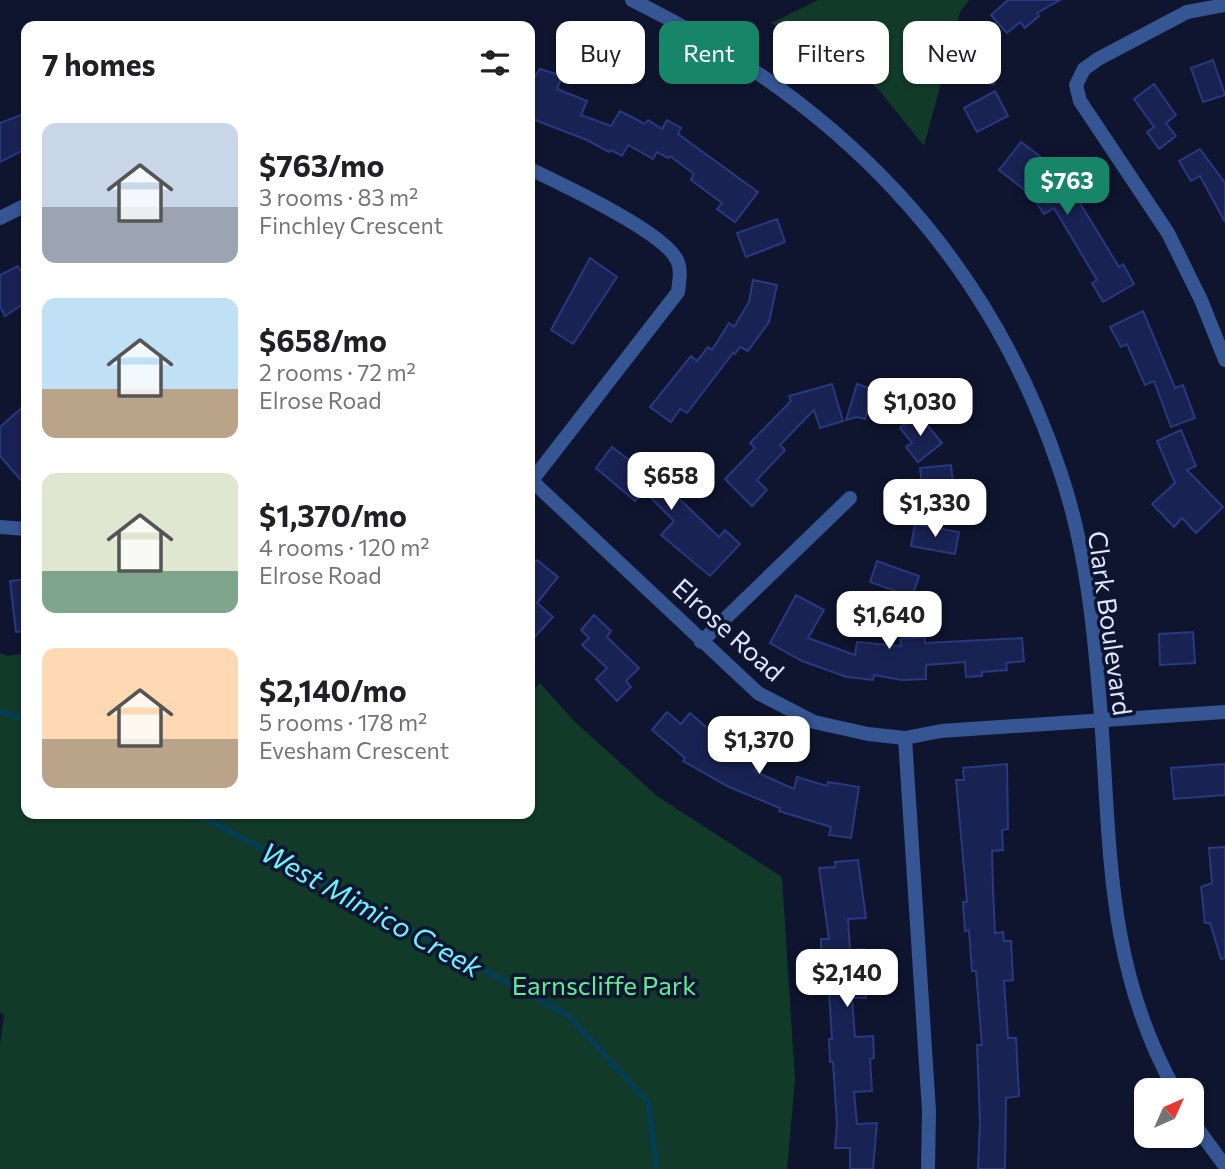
<!DOCTYPE html>
<meta charset="utf-8">
<style>
body{margin:0;font-family:Commissioner,sans-serif;background:#f2f2f2;color:#202124;height:100vh;display:flex;flex-direction:column;font-size:26px;white-space:nowrap}
*{box-sizing:border-box;margin:0}
p{font-size:23px;color:#757577}
.icon{flex:none;width:38px;height:38px;fill:none;stroke:currentColor;stroke-width:2;stroke-linecap:round;stroke-linejoin:round}
.map{position:relative;flex:1;overflow:hidden}
.panel{position:absolute;left:21px;top:21px;width:514px;height:798px;display:flex;flex-direction:column;background:#fff;border-radius:14px;box-shadow:0 2px 5px #0004}
.panel>*{flex:none}
.guide{position:absolute;left:556px;top:21px;width:564px;height:63px;display:flex;gap:14px}
.needle{width:46px;rotate:45deg}
.buttons{position:absolute;left:1134px;top:1078px;display:grid;gap:14px}
.buttons a{display:grid;place-items:center;width:70px;height:70px;border-radius:14px;background:#fff;box-shadow:0 2px 5px #0004;font-size:35px}
.price{position:absolute;translate:-50% -60px;padding:0 16px;border-radius:14px;background:#fff;color:#222;font-size:23px;line-height:46px;filter:drop-shadow(0 2px 4px #0008)}
.price::after{content:'';position:absolute;left:50%;top:42px;width:21px;height:16px;margin-left:-10px;background:inherit;clip-path:polygon(0 0,100% 0,50% 100%)}
.price.current{background:#168568;color:#fff}
ul{padding:0;list-style:none}
li{display:flex;align-items:center;gap:21px;height:175px;padding:0 21px}
li span{display:grid;place-items:center;flex:none;width:196px;height:140px;border-radius:14px;color:#555}
li>.icon{margin-inline-start:auto}
span .icon{width:84px;height:84px;fill:#fffc;stroke-width:1}
li b{font-size:30px}
h2{display:flex;justify-content:space-between;align-items:center;height:84px;padding:0 21px;font-size:30px}
.pill{padding:0 24px;border-radius:14px;background:#fff;box-shadow:0 2px 5px #0004;font-size:24px;line-height:63px}
.pill.current{background:#168568;color:#fff}
.map>svg:first-child{display:block}
.green{fill:#113a29}
.lines{fill:none;stroke-linecap:round;stroke-linejoin:round}
.stream{stroke:#053e53;stroke-width:6}
.building{fill:#192353;stroke:#283881;stroke-width:2}
.minor{stroke:#355593;stroke-width:14}
.tertiary{stroke:#355593;stroke-width:14}
.labels{text-anchor:middle;dominant-baseline:central;stroke-width:7;stroke-linejoin:round;paint-order:stroke}
.street-label{font-size:26px;fill:#dde6ff;stroke:#0f152f}
.park-label{font-size:26px;fill:#5bee92;stroke:#0f152f}
.water-label{font-size:28px;font-style:italic;fill:#6bf2ff;stroke:#0f152f}
</style>
<div class="map">
<svg width="1225" height="1169" viewBox="0 0 1225 1169">
<rect width="100%" height="100%" fill="#0f152f"/>
<g class="green">
<polygon points="818,0 969,0 960,12 924,146 879,90 839,59 771,23"/>
<polygon points="0,653 8,656 26,653 26,814 530,814 530,694 540,683 573,720 657,796 782,877 795,1080 787,1169 0,1169 0,1046 4,1015 0,1012"/>
</g>
<g class="lines">
<g class="stream">
<polyline points="0,711 26,720"/>
<polyline points="198,814 569,1016 648,1102 657,1169"/>
</g>
</g>
<g class="building">
<polygon points="1008,0 1060,0 1037,13 1039,16 1025,28 1020,22 1007,33 991,15"/>
<polygon points="973,45 995,49 993,62 997,62 994,84 968,80"/>
<polygon points="1213,60 1225,95 1203,102 1191,68"/>
<polygon points="540,69 562,76 557,89 587,101 581,115 611,126 620,111 645,124 648,120 662,129 667,120 681,128 678,134 758,192 735,222 717,209 722,203 691,180 694,174 670,156 668,158 657,152 653,159 628,145 622,156 611,150 609,152 587,140 530,118 530,84"/>
<polygon points="1154,84 1176,115 1166,123 1176,136 1159,149 1147,132 1154,127 1134,99"/>
<polygon points="995,91 1008,116 977,132 964,108"/>
<polygon points="26,113 26,149 0,162 0,123"/>
<polygon points="1021,142 1061,172 1119,267 1123,264 1134,284 1103,302 1092,283 1097,280 1054,208 1044,214 1030,194 999,170"/>
<polygon points="1200,149 1225,183 1225,222 1200,176 1191,181 1179,161"/>
<polygon points="777,219 785,242 746,257 737,233"/>
<polygon points="590,258 617,277 573,344 551,330"/>
<polygon points="18,266 26,282 26,302 5,316 0,306 0,275"/>
<polygon points="753,280 777,285 769,322 748,351 740,347 735,354 733,353 687,413 680,409 671,422 650,407 691,356 697,361 708,347 712,350 729,323 734,327 749,302"/>
<polygon points="1143,311 1175,388 1183,385 1195,418 1171,427 1154,381 1145,385 1127,344 1121,347 1110,327"/>
<polygon points="832,384 843,421 820,428 814,410 780,445 785,450 757,480 767,490 752,506 725,479 755,448 750,443 791,401 789,396"/>
<polygon points="857,384 893,396 886,418 867,412 865,419 857,417 846,420"/>
<polygon points="26,404 26,486 0,456 0,427"/>
<polygon points="918,414 942,443 918,462 906,447 912,443 900,428"/>
<polygon points="1181,430 1196,466 1187,470 1223,507 1196,533 1182,518 1174,527 1152,504 1175,483 1157,441"/>
<polygon points="612,447 642,470 649,463 673,486 670,490 719,537 725,530 740,544 710,576 661,535 674,521 644,491 635,501 596,468"/>
<polygon points="951,465 955,502 932,504 930,486 922,487 920,468"/>
<polygon points="915,524 959,532 955,554 911,546"/>
<polygon points="537,560 558,577 537,603 553,617 530,642 530,569"/>
<polygon points="877,561 919,576 912,597 870,582"/>
<polygon points="26,579 26,631 16,632 10,581"/>
<polygon points="796,595 824,610 808,638 855,655 857,642 901,646 900,639 925,637 925,643 1022,638 1024,661 1006,663 1007,670 982,672 982,676 966,677 965,662 926,665 926,679 902,680 874,675 873,680 847,677 802,661 770,643"/>
<polygon points="594,615 611,631 607,637 639,668 626,681 631,687 617,701 596,679 607,668 582,645 589,638 581,630"/>
<polygon points="1193,632 1195,663 1160,665 1159,634"/>
<polygon points="667,712 681,724 690,713 714,734 717,729 738,743 735,747 760,758 754,771 794,789 797,777 827,786 828,782 859,787 851,838 829,835 831,827 779,811 780,808 729,787 683,761 685,758 652,730"/>
<polygon points="1007,764 1008,829 1002,830 1003,850 992,851 993,889 995,933 1003,932 1004,941 1011,941 1013,980 1004,981 1008,1038 1016,1038 1019,1096 1006,1098 1005,1169 978,1169 980,1121 977,1045 982,1045 976,971 972,971 969,930 965,931 963,902 967,902 956,780 964,780 963,768"/>
<polygon points="1225,764 1225,795 1174,799 1171,768"/>
<polygon points="1225,847 1225,958 1221,959 1210,923 1205,923 1201,887 1212,883 1209,848"/>
<polygon points="858,860 866,918 848,919 850,950 864,949 866,998 852,998 855,1037 873,1036 874,1058 870,1059 872,1091 854,1092 857,1124 877,1123 873,1169 850,1169 850,1148 835,1148 837,1124 833,1062 830,1062 829,1039 832,1039 828,977 823,977 821,952 821,939 829,939 819,868 835,867 835,862"/>
</g>
<g class="lines">
<g class="minor">
<polyline points="1225,5 1187,12 1098,59 1084,69 1076,85 1080,101 1168,233 1201,300 1225,360"/>
<path d="M530 169C561 184 663 231 677 260 682 270 679 281 678 292L530 483"/>
<polyline points="0,218 26,205"/>
<polyline points="530,479 758,693 814,722 868,734 905,738 941,731 1225,712"/>
<polyline points="0,527 26,529"/>
<polyline points="701,642 850,498"/>
<polyline points="905,738 929,1111 928,1169"/>
</g>
<g class="tertiary">
<path d="M632 0C837 101 987 251 1060 471 1083 538 1092 610 1098 681 1112 827 1100 956 1175 1090"/>
<polyline points="1192,1121 1225,1166"/>
</g>
</g>
<g class="labels">
<g class="street-label">
<text transform="translate(1111 623) rotate(82)">Clark Boulevard</text>
<text transform="translate(729 629) rotate(42)">Elrose Road</text>
</g>
<g class="park-label">
<text x="604" y="984">Earnscliffe Park</text>
</g>
<g class="water-label">
<text transform="translate(372 909) rotate(29)">West Mimico Creek</text>
</g>
</g>
</svg>
<div class="buttons">
<a><svg class="needle" viewBox="-14 -14 28 28"><path d="M0-13l5 13h-10z" fill="#e53935"/><path d="M0 13l5-13h-10z" fill="#757577"/></svg></a>
</div>
<b class="price current" style="left:1067px;top:217px">$763</b>
<b class="price" style="left:920px;top:438px">$1,030</b>
<b class="price" style="left:671px;top:512px">$658</b>
<b class="price" style="left:935px;top:539px">$1,330</b>
<b class="price" style="left:889px;top:651px">$1,640</b>
<b class="price" style="left:759px;top:776px">$1,370</b>
<b class="price" style="left:847px;top:1009px">$2,140</b>
<div class="guide">
<a class="pill">Buy</a>
<a class="pill current">Rent</a>
<a class="pill">Filters</a>
<a class="pill">New</a>
</div>
<section class="panel">
<h2>7 homes<svg class="icon" aria-label="filters" viewBox="0 0 24 24"><path d="M4 7h16M4 17h16"/><circle cx="9" cy="7" r="2"/><circle cx="15" cy="17" r="2"/></svg></h2>
<ul>
<li><span style="background:linear-gradient(#c9d6e8 60%,#9aa5b1 0)"><svg class="icon" aria-label="home" viewBox="0 0 24 24"><path d="M3 11l9-7 9 7M6 9v11h12V9"/></svg></span><div><b>$763/mo</b><p>3 rooms · 83 m²</p><p>Finchley Crescent</p></div></li>
<li><span style="background:linear-gradient(#bfe0f5 65%,#b9a48a 0)"><svg class="icon" aria-label="home" viewBox="0 0 24 24"><path d="M3 11l9-7 9 7M6 9v11h12V9"/></svg></span><div><b>$658/mo</b><p>2 rooms · 72 m²</p><p>Elrose Road</p></div></li>
<li><span style="background:linear-gradient(#dfe7d0 70%,#7fa58c 0)"><svg class="icon" aria-label="home" viewBox="0 0 24 24"><path d="M3 11l9-7 9 7M6 9v11h12V9"/></svg></span><div><b>$1,370/mo</b><p>4 rooms · 120 m²</p><p>Elrose Road</p></div></li>
<li><span style="background:linear-gradient(#ffd9b3 65%,#b9a48a 0)"><svg class="icon" aria-label="home" viewBox="0 0 24 24"><path d="M3 11l9-7 9 7M6 9v11h12V9"/></svg></span><div><b>$2,140/mo</b><p>5 rooms · 178 m²</p><p>Evesham Crescent</p></div></li>
</ul>
</section>
</div>
